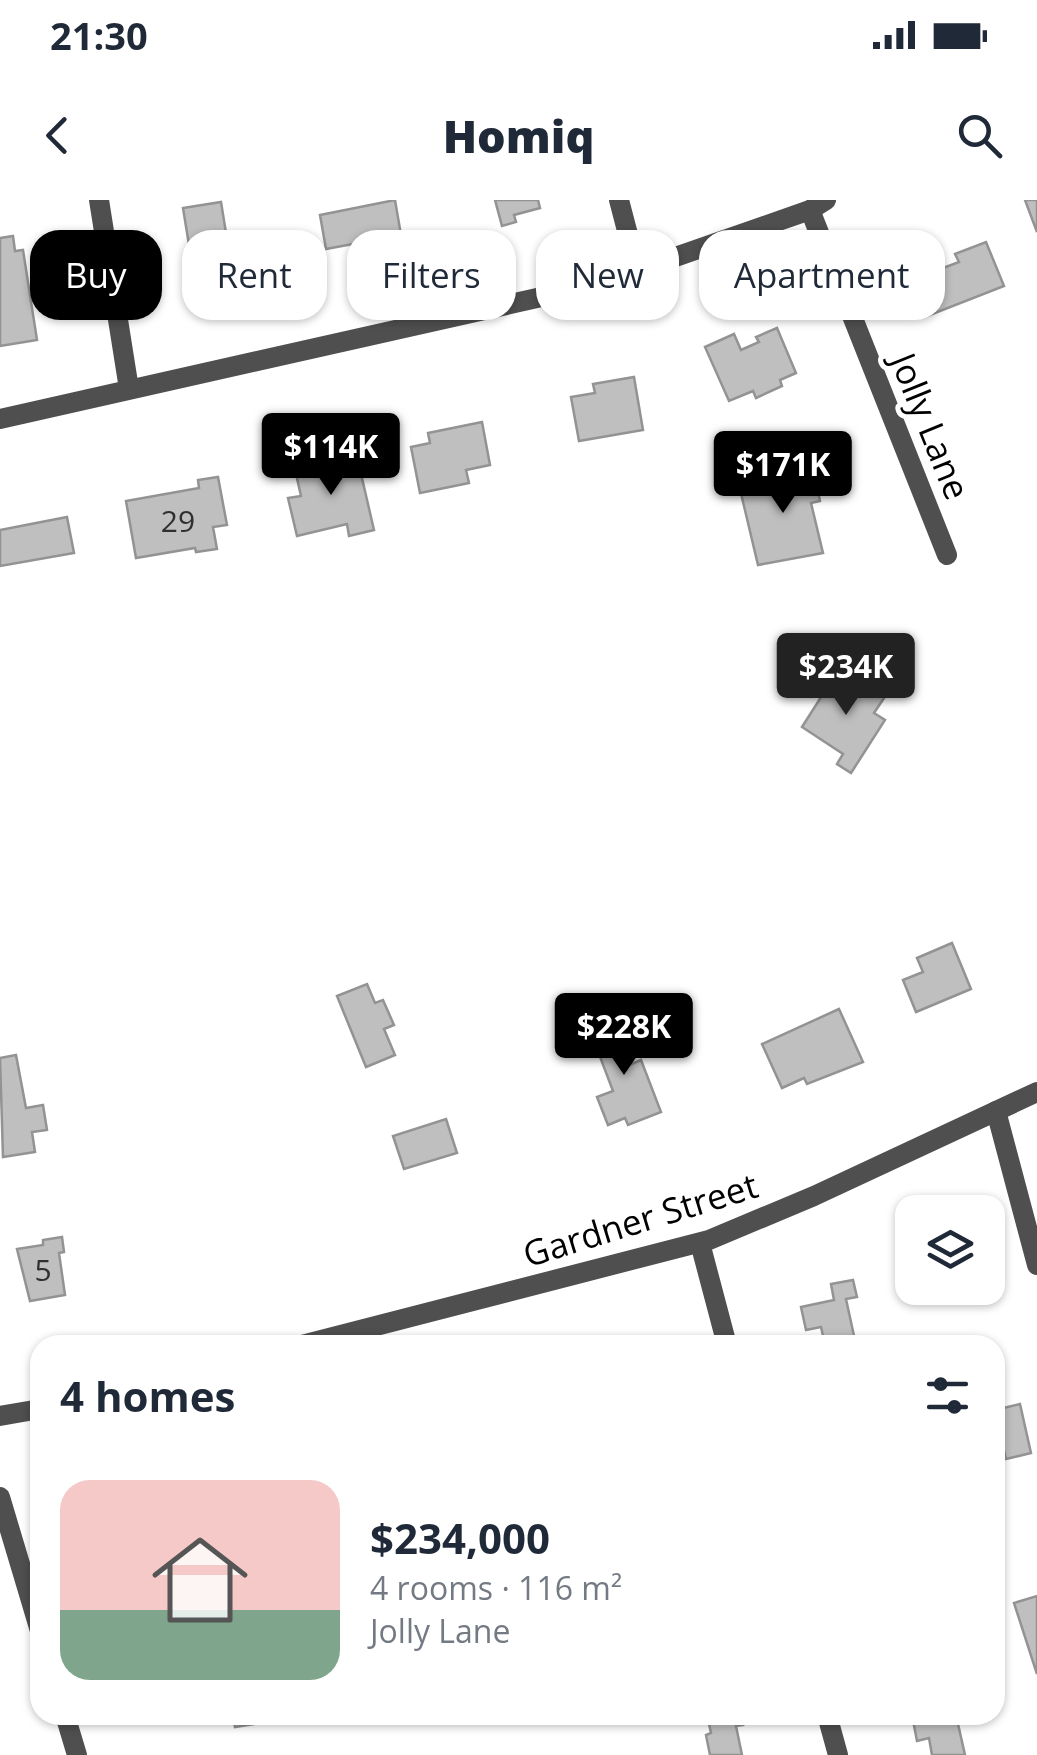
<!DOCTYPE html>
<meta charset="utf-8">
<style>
body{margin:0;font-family:"Open Sans",sans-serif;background:#f2f2f3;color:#1f2937;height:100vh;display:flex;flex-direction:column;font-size:38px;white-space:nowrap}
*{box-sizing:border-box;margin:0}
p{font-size:32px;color:#747a83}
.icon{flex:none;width:55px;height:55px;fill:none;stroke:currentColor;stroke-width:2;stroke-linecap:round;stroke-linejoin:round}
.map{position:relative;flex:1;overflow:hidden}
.details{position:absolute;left:30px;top:1135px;width:975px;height:390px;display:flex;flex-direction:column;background:#fff;border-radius:30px;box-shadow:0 2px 8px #0004}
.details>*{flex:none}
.hud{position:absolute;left:30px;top:30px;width:978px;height:90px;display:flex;gap:20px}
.buttons{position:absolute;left:895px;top:995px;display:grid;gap:20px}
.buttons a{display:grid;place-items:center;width:110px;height:110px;border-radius:20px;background:#fff;box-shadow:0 2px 8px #0004;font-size:50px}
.price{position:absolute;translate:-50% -85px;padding:0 22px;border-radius:10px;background:#000;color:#fff;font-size:32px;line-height:65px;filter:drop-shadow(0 2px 5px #0008)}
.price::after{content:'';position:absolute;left:50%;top:60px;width:30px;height:22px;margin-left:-15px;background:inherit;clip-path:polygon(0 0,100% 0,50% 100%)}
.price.active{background:#222;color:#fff}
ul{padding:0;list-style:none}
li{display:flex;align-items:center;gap:30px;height:250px;padding:0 30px}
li+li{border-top:2px solid #e0e1e3}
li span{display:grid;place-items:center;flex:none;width:280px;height:200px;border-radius:30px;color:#555}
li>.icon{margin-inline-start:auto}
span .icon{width:120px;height:120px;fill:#fffc;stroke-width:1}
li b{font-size:42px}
h2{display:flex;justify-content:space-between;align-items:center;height:120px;padding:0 30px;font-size:42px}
.tag{padding:0 35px;border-radius:30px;background:#fff;box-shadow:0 2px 8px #0004;font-size:35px;line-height:90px}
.tag.active{background:#000;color:#fff}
.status{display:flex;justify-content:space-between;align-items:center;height:70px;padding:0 50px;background:#fff;direction:ltr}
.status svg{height:28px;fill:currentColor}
header{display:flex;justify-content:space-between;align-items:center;height:130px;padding:0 30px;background:#fff;font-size:45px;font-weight:800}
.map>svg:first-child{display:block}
.building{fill:#bfbfbf;stroke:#939393;stroke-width:2.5}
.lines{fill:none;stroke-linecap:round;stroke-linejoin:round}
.minor{stroke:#4f4f4f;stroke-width:20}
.labels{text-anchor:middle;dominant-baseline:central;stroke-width:10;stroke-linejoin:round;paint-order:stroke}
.number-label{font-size:30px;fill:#303030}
.street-label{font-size:35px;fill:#000;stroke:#fff}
</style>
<div class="status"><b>21:30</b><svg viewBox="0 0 49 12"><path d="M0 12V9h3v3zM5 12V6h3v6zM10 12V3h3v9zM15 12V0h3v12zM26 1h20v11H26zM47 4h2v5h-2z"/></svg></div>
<header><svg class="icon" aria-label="back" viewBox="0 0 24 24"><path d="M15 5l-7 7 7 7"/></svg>Homiq<svg class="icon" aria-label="search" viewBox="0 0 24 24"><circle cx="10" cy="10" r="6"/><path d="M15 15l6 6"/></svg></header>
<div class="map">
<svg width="1037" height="1555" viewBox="0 0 1037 1555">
<rect width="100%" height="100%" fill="#fff"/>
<g class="building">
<polygon points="395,0 401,35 326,49 320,15"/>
<polygon points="495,0 538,0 540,8 514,15 516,22 502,26"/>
<polygon points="1025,0 1037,0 1037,32"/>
<polygon points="221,2 234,82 196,88 183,8"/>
<polygon points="13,36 15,51 23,50 37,140 0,146 0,38"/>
<polygon points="986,42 1004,86 925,117 904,64 932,53 938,70 959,62 955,54"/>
<polygon points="777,128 796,173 780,180 782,186 756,198 753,191 729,201 705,147 734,134 741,150 759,142 756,137"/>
<polygon points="634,177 643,230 579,241 571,197 595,193 593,184"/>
<polygon points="482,222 490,265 466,270 469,283 420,293 411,247 430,243 428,233"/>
<polygon points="351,256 353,262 358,261 374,330 349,336 347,324 297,336 288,298 301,296 294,265 324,258 327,269 335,267 333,260"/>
<polygon points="813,268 820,301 811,303 823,353 758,365 739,285"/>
<polygon points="218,277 227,325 213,327 217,349 196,352 195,348 136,358 126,301 199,288 198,280"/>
<polygon points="67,317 74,353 0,366 0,330"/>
<polygon points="839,469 884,498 874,513 885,520 851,573 837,564 843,554 802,527"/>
<polygon points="952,743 971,789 916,812 903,780 923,772 917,758"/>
<polygon points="367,784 375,803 383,800 394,825 384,829 395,855 366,867 337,796"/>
<polygon points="839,809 863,862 807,884 804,878 782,888 762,844"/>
<polygon points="623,820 636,854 619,860 622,868 641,860 661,912 628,925 625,918 608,925 597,897 613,891 591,833"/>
<polygon points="16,855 26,908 43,905 47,930 32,932 35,952 3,957 0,858"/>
<polygon points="446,919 457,953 404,969 393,936"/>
<polygon points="62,1037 64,1052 59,1053 65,1095 30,1101 17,1049 43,1045 43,1040"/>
<polygon points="853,1080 857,1097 846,1099 856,1145 825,1145 821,1127 806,1130 801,1107 834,1100 831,1084"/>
<polygon points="1020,1204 1031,1253 1006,1259 1003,1246 995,1248 995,1210"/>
<polygon points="1037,1396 1037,1474 1014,1403"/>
<polygon points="233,1515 279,1515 280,1520 235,1527"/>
<polygon points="707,1515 740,1515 743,1525 736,1526 742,1555 710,1555 706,1535 711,1533"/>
<polygon points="912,1515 956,1515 965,1555 932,1555 929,1538 917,1541"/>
</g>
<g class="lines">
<g class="minor">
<polyline points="99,0 129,189"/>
<polyline points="619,0 637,69"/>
<polyline points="810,10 947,355"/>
<polyline points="0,219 595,85 810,10 826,0"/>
<polyline points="996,911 1037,1065"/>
<polyline points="700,1043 727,1145"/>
<polyline points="302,1145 709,1040 814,996 1037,892"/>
<polyline points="0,1216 40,1209"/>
<polyline points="0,1297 40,1431"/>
<polyline points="65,1515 77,1555"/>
<polyline points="827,1515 838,1555"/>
</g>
</g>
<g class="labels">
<g class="number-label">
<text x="178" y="320">29</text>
<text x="43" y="1069">5</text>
</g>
<g class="street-label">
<text transform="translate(931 226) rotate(68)">Jolly Lane</text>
<text transform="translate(640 1019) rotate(-17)">Gardner Street</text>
</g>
</g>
</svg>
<div class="buttons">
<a><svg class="icon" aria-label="layers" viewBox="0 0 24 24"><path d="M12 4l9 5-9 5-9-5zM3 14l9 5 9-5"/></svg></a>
</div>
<b class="price" style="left:331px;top:298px">$114K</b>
<b class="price" style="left:783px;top:316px">$171K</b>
<b class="price active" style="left:846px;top:518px">$234K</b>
<b class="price" style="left:624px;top:878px">$228K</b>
<div class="hud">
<a class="tag active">Buy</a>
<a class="tag">Rent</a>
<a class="tag">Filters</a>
<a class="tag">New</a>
<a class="tag">Apartment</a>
</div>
<section class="details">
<h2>4 homes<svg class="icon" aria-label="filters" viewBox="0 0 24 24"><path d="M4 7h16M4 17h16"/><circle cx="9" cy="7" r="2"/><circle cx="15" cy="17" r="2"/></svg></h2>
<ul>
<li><span style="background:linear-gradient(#f6c9c9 65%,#7fa58c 0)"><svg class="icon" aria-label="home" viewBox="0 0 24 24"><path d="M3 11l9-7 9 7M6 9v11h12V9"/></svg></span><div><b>$234,000</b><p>4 rooms · 116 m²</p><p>Jolly Lane</p></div></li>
</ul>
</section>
</div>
